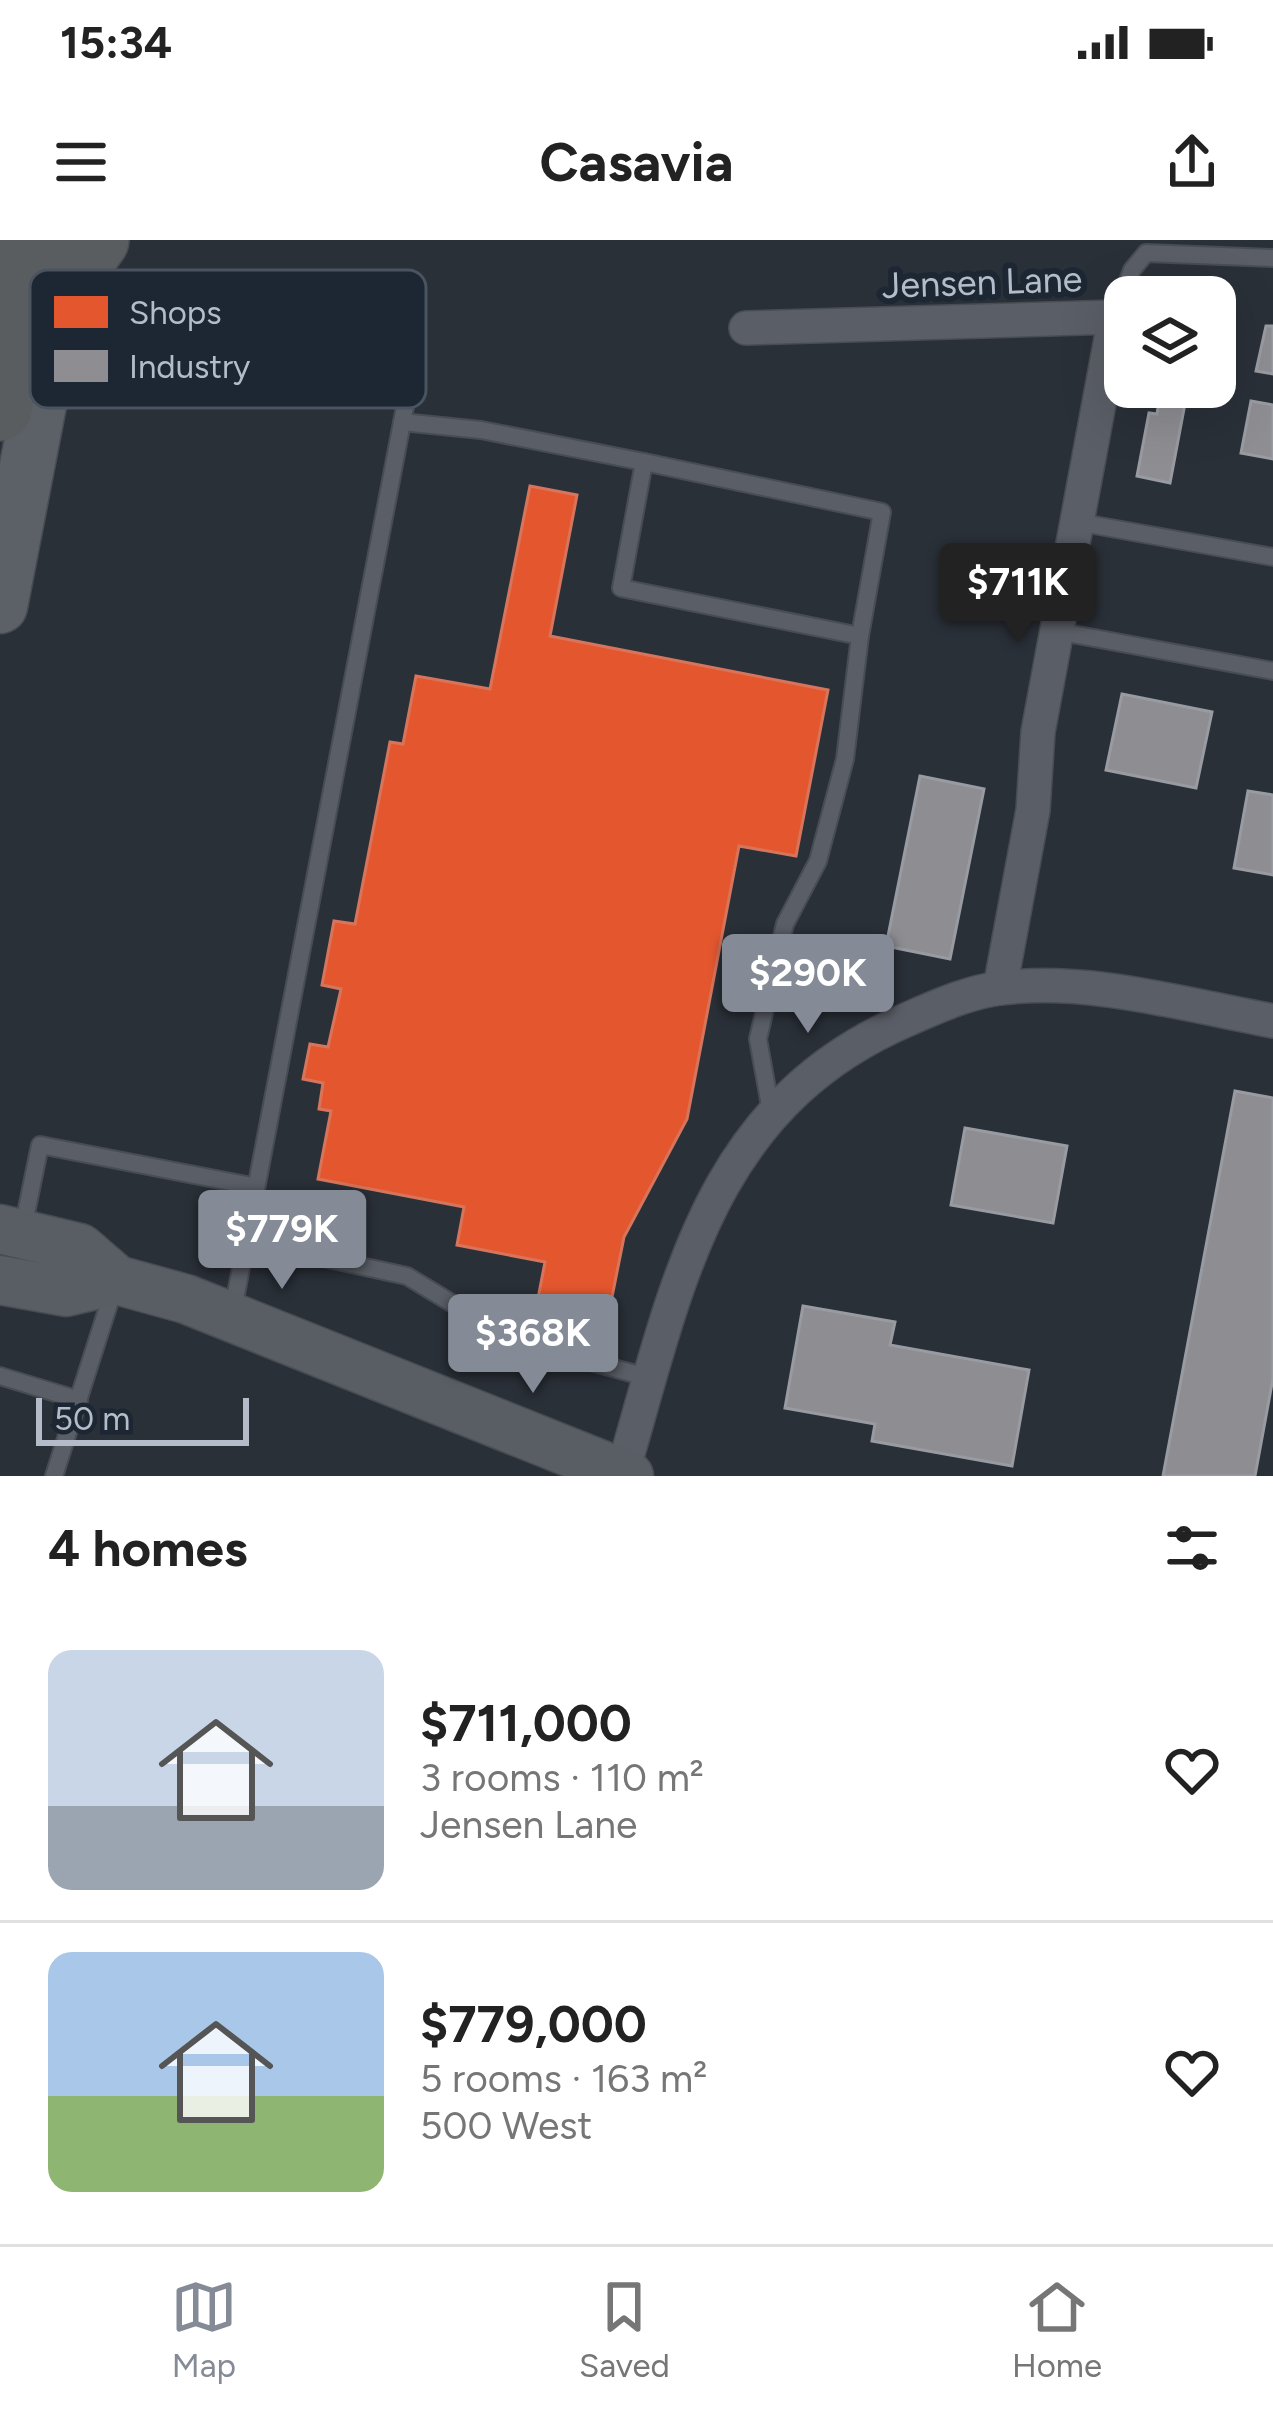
<!DOCTYPE html>
<meta charset="utf-8">
<style>
body{margin:0;font-family:Figtree,sans-serif;background:#f2f2f2;color:#222;height:100vh;display:flex;flex-direction:column;font-size:45px;white-space:nowrap}
*{box-sizing:border-box;margin:0}
p{font-size:39px;color:#767676}
.icon{flex:none;width:66px;height:66px;fill:none;stroke:currentColor;stroke-width:2;stroke-linecap:round;stroke-linejoin:round}
.map{position:relative;height:1236px;overflow:hidden}
.panel{display:flex;flex-direction:column;background:#fff;flex:1}
.panel>*{flex:none}
.controls{position:absolute;left:1104px;top:36px;display:grid;gap:24px}
.controls a{display:grid;place-items:center;width:132px;height:132px;border-radius:24px;background:#fff;box-shadow:0 12px 48px #0002;font-size:60px}
.scale{position:absolute;left:36px;bottom:30px;width:213px;box-sizing:border-box;padding-left:12px;border:6px solid #b4bcc9;border-top:0;font-size:33px;line-height:42px;white-space:nowrap;color:#b4bcc9;-webkit-text-stroke:9px #1d2633;paint-order:stroke}
.price{position:absolute;translate:-50% -102px;padding:0 27px;border-radius:12px;background:#848b96;color:#fff;font-size:39px;line-height:78px;filter:drop-shadow(0 3px 6px #0008)}
.price::after{content:'';position:absolute;left:50%;top:72px;width:36px;height:27px;margin-left:-18px;background:inherit;clip-path:polygon(0 0,100% 0,50% 100%)}
.price.active{background:#222;color:#fff}
ul{padding:0;list-style:none}
li{display:flex;align-items:center;gap:36px;height:300px;padding:0 48px}
li+li{border-top:3px solid #e0e0e0}
li span{display:grid;place-items:center;flex:none;width:336px;height:240px;border-radius:24px;color:#555}
li>.icon{margin-inline-start:auto}
span .icon{width:144px;height:144px;fill:#fffc;stroke-width:1}
li b{font-size:51px}
h2{display:flex;justify-content:space-between;align-items:center;height:144px;padding:0 48px;font-size:51px}
.status{display:flex;justify-content:space-between;align-items:center;height:84px;padding:0 60px;background:#fff;direction:ltr}
.status svg{height:33px;fill:currentColor}
header{display:flex;justify-content:space-between;align-items:center;height:156px;padding:0 48px;background:#fff;font-size:54px;font-weight:700}
.tabs{display:flex;justify-content:space-around;align-items:center;height:168px;border-top:3px solid #e0e0e0;background:#fff;font-size:33px;color:#767676}
.tabs a{display:grid;justify-items:center;gap:6px}
.tabs .active{color:#848b96}
.map>svg:first-child{display:block}
.shops{fill:#e4572e;stroke:#d6755c;stroke-width:3}
.industry{fill:#8d8d92;stroke:#999ba2;stroke-width:3}
.lines{fill:none;stroke-linecap:round;stroke-linejoin:round}
.service-casing{stroke:#484c53;stroke-width:20}
.minor-casing{stroke:#484c53;stroke-width:36}
.secondary-casing{stroke:#484c53;stroke-width:51}
.primary-casing{stroke:#484c55;stroke-width:57}
.motorway-casing{stroke:#474c53;stroke-width:66}
.service{stroke:#5a5e66;stroke-width:16}
.minor{stroke:#5a5e66;stroke-width:33}
.secondary{stroke:#595d64;stroke-width:48}
.primary{stroke:#5c6168;stroke-width:54}
.motorway{stroke:#5a5d60;stroke-width:63}
.labels{text-anchor:middle;dominant-baseline:central;stroke-width:12;stroke-linejoin:round;paint-order:stroke}
.street-label{font-size:36px;fill:#b4bcc9;stroke:#1d2633}
.key{fill:#1d2633;stroke:#4a5360;stroke-width:3}
.key-label{font-size:33px;fill:#b4bcc9}
</style>
<div class="status"><b>15:34</b><svg viewBox="0 0 49 12"><path d="M0 12V9h3v3zM5 12V6h3v6zM10 12V3h3v9zM15 12V0h3v12zM26 1h20v11H26zM47 4h2v5h-2z"/></svg></div>
<header><svg class="icon" aria-label="menu" viewBox="0 0 24 24"><path d="M4 6h16M4 12h16M4 18h16"/></svg>Casavia<svg class="icon" aria-label="share" viewBox="0 0 24 24"><path d="M12 15V3M7 8l5-5 5 5M5 13v7h14v-7"/></svg></header>
<div class="map">
<svg width="1273" height="1236" viewBox="0 0 1273 1236">
<rect width="100%" height="100%" fill="#2a3038"/>
<polygon class="shops" points="530,246 577,255 550,396 828,450 796,616 739,606 687,879 624,997 606,1087 535,1074 545,1022 457,1005 464,967 318,939 331,871 319,869 323,843 303,839 310,804 328,807 341,749 322,745 334,681 355,684 390,502 403,504 416,436 490,449"/>
<g class="industry">
<polygon points="1189,45 1207,48 1205,57 1171,57 1172,52 1187,55"/>
<polygon points="1266,86 1273,86 1273,134 1256,131"/>
<polygon points="1161,149 1187,153 1170,243 1137,236 1149,173 1157,174"/>
<polygon points="1251,161 1273,165 1273,219 1241,213"/>
<polygon points="1122,454 1212,472 1196,548 1106,530"/>
<polygon points="920,536 984,549 950,719 886,706"/>
<polygon points="1248,551 1273,555 1273,635 1234,628"/>
<polygon points="1235,851 1273,858 1273,1138 1255,1236 1163,1236"/>
<polygon points="965,888 1067,906 1053,983 951,965"/>
<polygon points="803,1066 895,1082 890,1105 1029,1130 1012,1226 872,1201 875,1184 785,1168"/>
</g>
<g class="lines">
<defs>
<g id="service">
<polyline points="1115,77 1132,30 1146,13 1273,18"/>
<polyline points="402,182 481,190 644,222 621,348 860,396 845,519 818,621 785,684 758,799 771,871"/>
<polyline points="644,222 882,272 860,396"/>
<polyline points="1077,282 1273,317"/>
<polyline points="1056,391 1273,431"/>
<polyline points="23,988 40,905 256,947"/>
<polyline points="245,1001 407,1036 514,1101 650,1138"/>
<polyline points="232,1075 416,109"/>
<polyline points="0,1136 79,1160"/>
<polyline points="54,1236 114,1048"/>
</g>
<g id="minor">
<polyline points="746,88 1115,77 1038,492 1033,570 1000,748"/>
<path d="M622 1234C677 1047 707 866 906 780 936 767 968 752 1001 748 1090 737 1186 765 1273 781"/>
</g>
<g id="secondary">
<polyline points="0,989 80,1008 117,1040 186,1059 629,1236"/>
<polyline points="0,1040 66,1052 117,1040"/>
</g>
<polyline id="primary" points="0,366 69,9"/>
<g id="motorway">
<polyline points="62,49 97,0"/>
<polyline points="0,169 32,0"/>
</g>
</defs>
<use href="#service" class="service-casing"/>
<use href="#minor" class="minor-casing"/>
<use href="#secondary" class="secondary-casing"/>
<use href="#primary" class="primary-casing"/>
<use href="#motorway" class="motorway-casing"/>
<use href="#service" class="service"/>
<use href="#minor" class="minor"/>
<use href="#secondary" class="secondary"/>
<use href="#primary" class="primary"/>
<use href="#motorway" class="motorway"/>
</g>
<g class="labels">
<g class="street-label">
<text transform="translate(982 42) rotate(-2)">Jensen Lane</text>
</g>
</g>
<rect x="30" y="30" width="396" height="138" rx="18" class="key"/>
<rect x="54" y="56" width="54" height="32" fill="#e4572e"/>
<rect x="54" y="110" width="54" height="32" fill="#8d8d92"/>
<g class="key-label">
<text x="129" y="84">Shops</text>
<text x="129" y="138">Industry</text>
</g>
</svg>
<div class="controls">
<a><svg class="icon" aria-label="layers" viewBox="0 0 24 24"><path d="M12 4l9 5-9 5-9-5zM3 14l9 5 9-5"/></svg></a>
</div>
<div class="scale">50 m</div>
<b class="price active" style="left:1018px;top:405px">$711K</b>
<b class="price" style="left:808px;top:796px">$290K</b>
<b class="price" style="left:282px;top:1052px">$779K</b>
<b class="price" style="left:533px;top:1156px">$368K</b>
</div>
<section class="panel">
<h2>4 homes<svg class="icon" aria-label="filters" viewBox="0 0 24 24"><path d="M4 7h16M4 17h16"/><circle cx="9" cy="7" r="2"/><circle cx="15" cy="17" r="2"/></svg></h2>
<ul>
<li><span style="background:linear-gradient(#c9d6e8 65%,#9aa5b1 0)"><svg class="icon" aria-label="home" viewBox="0 0 24 24"><path d="M3 11l9-7 9 7M6 9v11h12V9"/></svg></span><div><b>$711,000</b><p>3 rooms · 110 m²</p><p>Jensen Lane</p></div><svg class="icon" aria-label="heart" viewBox="0 0 24 24"><path d="M12 20l-8-8c-3-5 5-10 8-4 3-6 11-1 8 4z"/></svg></li>
<li><span style="background:linear-gradient(#a9c7e8 60%,#8fb573 0)"><svg class="icon" aria-label="home" viewBox="0 0 24 24"><path d="M3 11l9-7 9 7M6 9v11h12V9"/></svg></span><div><b>$779,000</b><p>5 rooms · 163 m²</p><p>500 West</p></div><svg class="icon" aria-label="heart" viewBox="0 0 24 24"><path d="M12 20l-8-8c-3-5 5-10 8-4 3-6 11-1 8 4z"/></svg></li>
</ul>
</section>
<nav class="tabs">
<a class="active"><svg class="icon" aria-label="map" viewBox="0 0 24 24"><path d="M3 6l6-2 6 2 6-2v14l-6 2-6-2-6 2zM9 4v14M15 6v14"/></svg>Map</a>
<a><svg class="icon" aria-label="saved" viewBox="0 0 24 24"><path d="M7 4h10v16l-5-4-5 4z"/></svg>Saved</a>
<a><svg class="icon" aria-label="home" viewBox="0 0 24 24"><path d="M3 11l9-7 9 7M6 9v11h12V9"/></svg>Home</a>
</nav>
